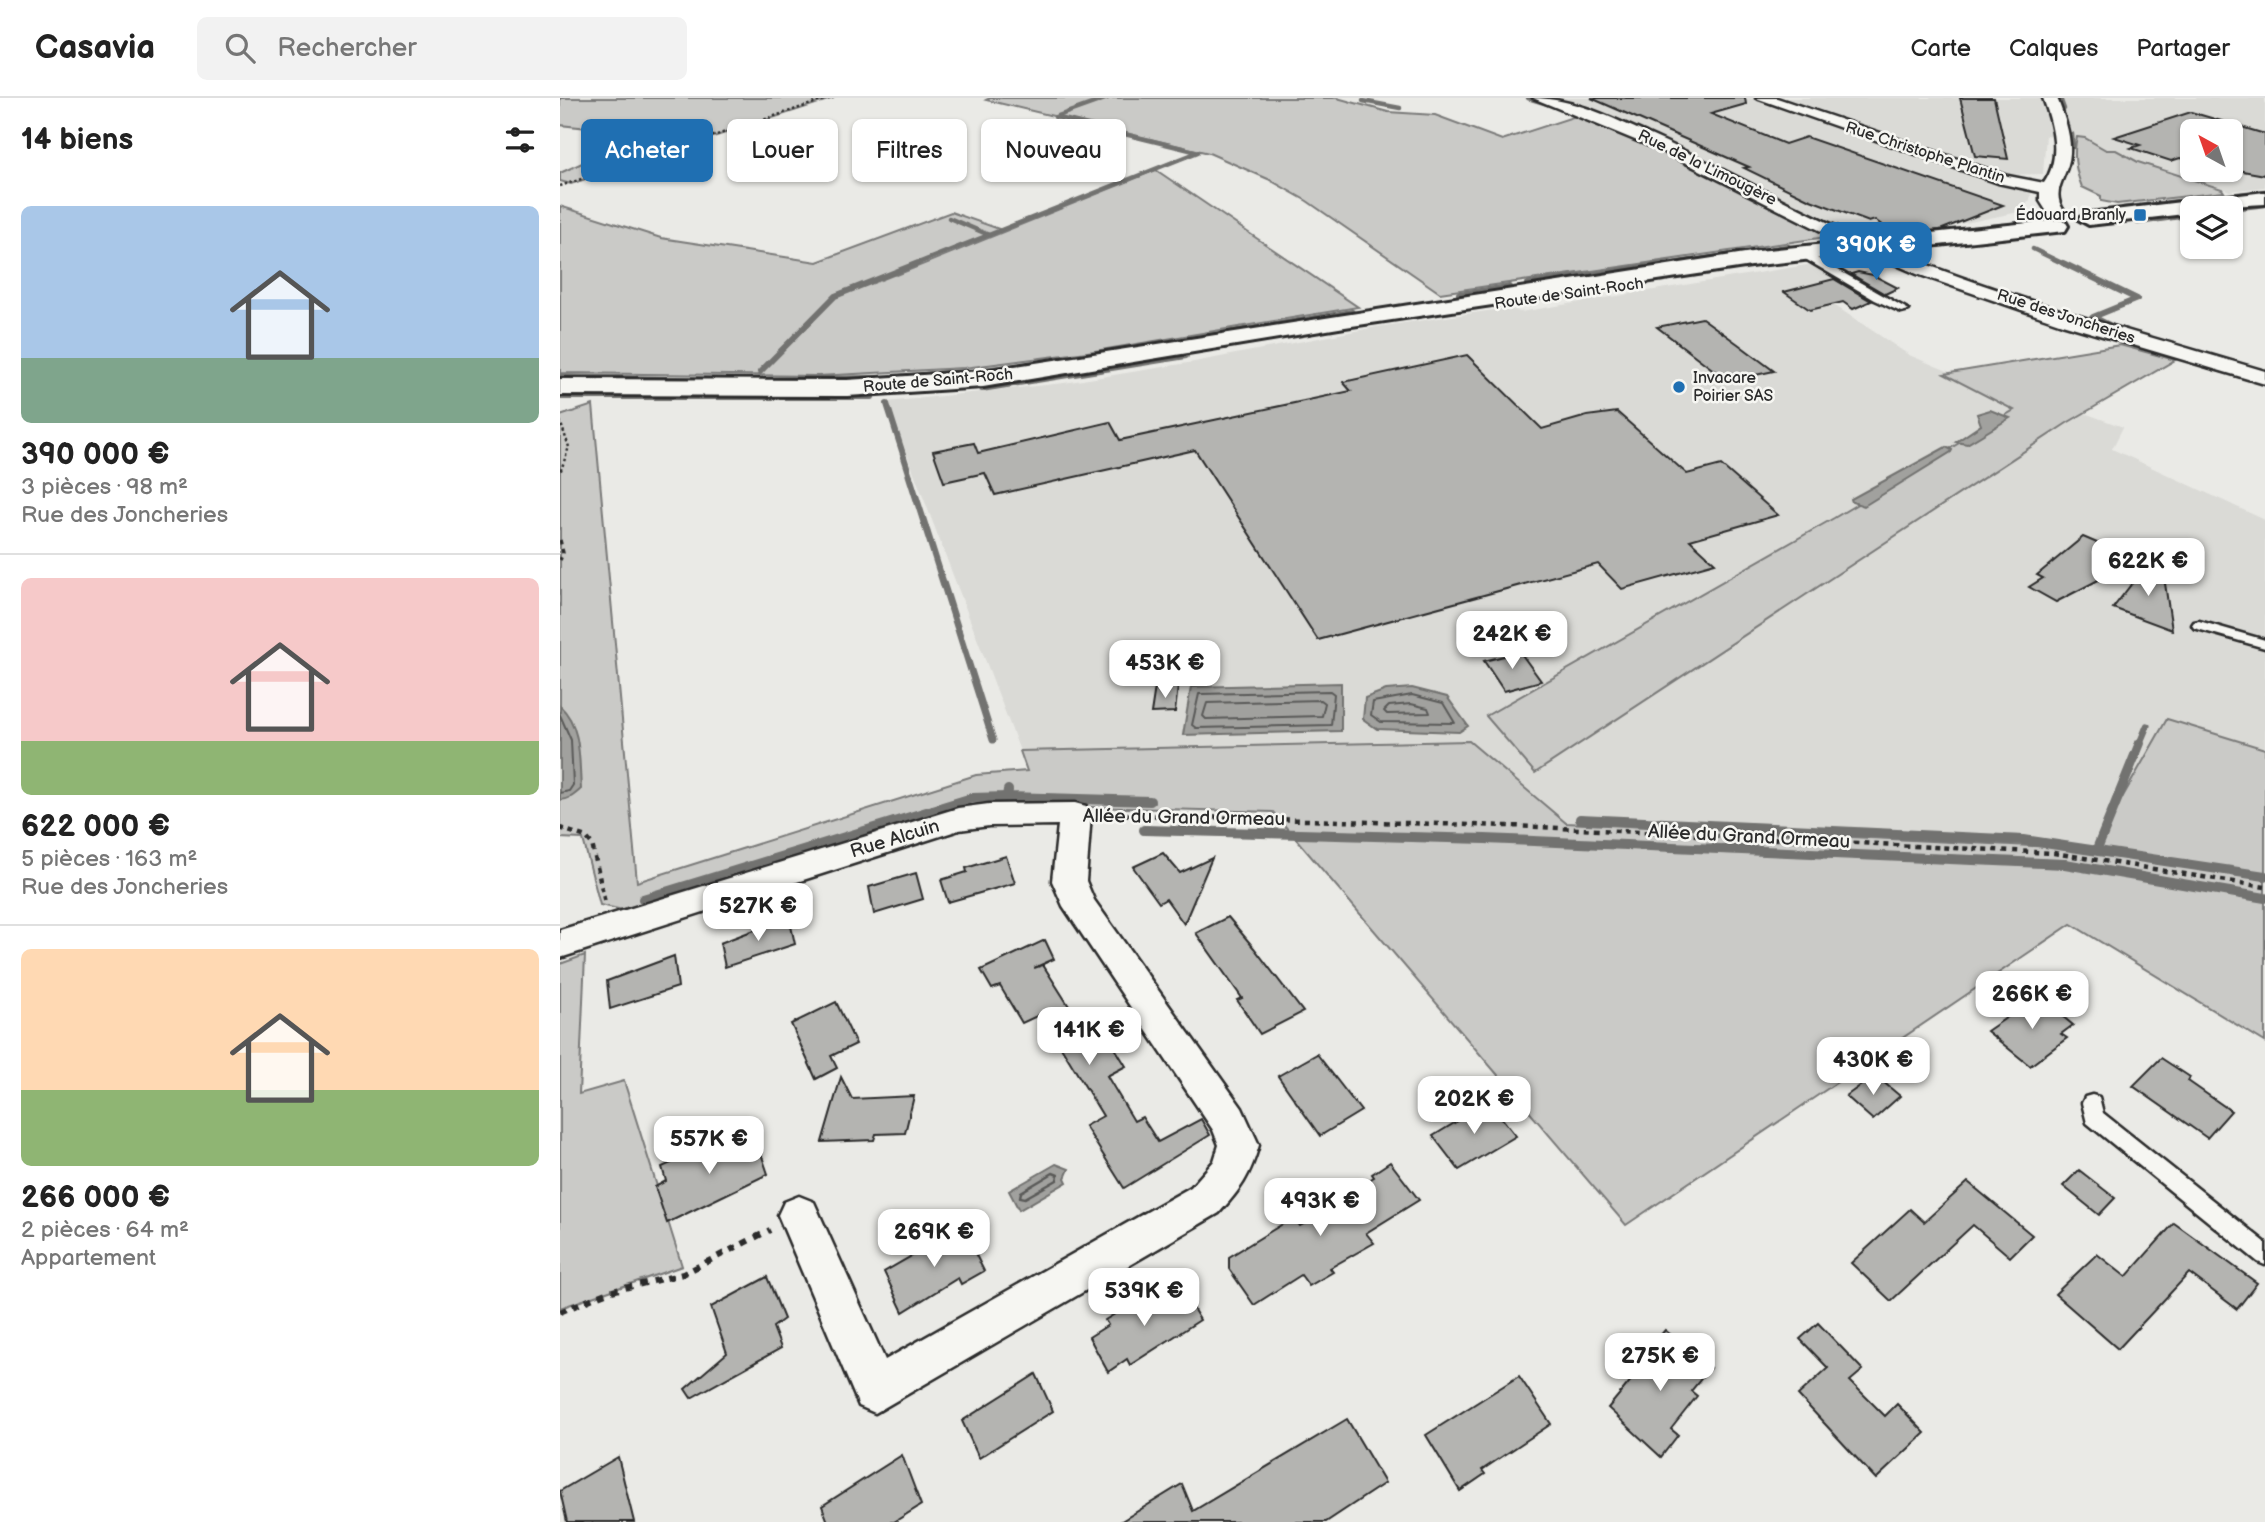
<!DOCTYPE html>
<html lang="fr">
<meta charset="utf-8">
<style>
body{margin:0;font-family:"Balsamiq Sans",sans-serif;background:#f2f2f2;color:#222;height:100vh;display:flex;flex-direction:column;font-size:26px;white-space:nowrap}
*{box-sizing:border-box;margin:0}
p{font-size:23px;color:#767676}
.icon{flex:none;width:38px;height:38px;fill:none;stroke:currentColor;stroke-width:2;stroke-linecap:round;stroke-linejoin:round}
.map{position:relative;flex:1;overflow:hidden}
.side{display:flex;flex-direction:column;background:#fff;width:560px}
.side>*{flex:none}
.banner{position:absolute;left:21px;top:21px;width:665px;height:63px;display:flex;gap:14px}
.needle{width:46px;rotate:320deg}
.fabs{position:absolute;left:1620px;top:21px;display:grid;gap:14px}
.fabs a{display:grid;place-items:center;width:63px;height:63px;border-radius:10px;background:#fff;box-shadow:0 2px 5px #0004;font-size:35px}
.price{position:absolute;translate:-50% -60px;padding:0 16px;border-radius:14px;background:#fff;color:#222;font-size:23px;line-height:46px;filter:drop-shadow(0 2px 4px #0008)}
.price::after{content:'';position:absolute;left:50%;top:42px;width:21px;height:16px;margin-left:-10px;background:inherit;clip-path:polygon(0 0,100% 0,50% 100%)}
.price.current{background:#1f6fb2;color:#fff}
ul{padding:0;list-style:none}
li{display:grid;align-content:center;gap:14px;height:371px;padding:0 21px}
li+li{border-top:2px solid #e0e0e0}
li span{display:grid;place-items:center;height:217px;border-radius:10px;color:#555}
li>.icon{margin-inline-start:auto}
span .icon{width:126px;height:126px;fill:#fffc;stroke-width:1}
li b{font-size:30px}
h2{display:flex;justify-content:space-between;align-items:center;height:84px;padding:0 21px;font-size:30px}
.chip{padding:0 24px;border-radius:10px;background:#fff;box-shadow:0 2px 5px #0004;font-size:24px;line-height:63px}
.chip.current{background:#1f6fb2;color:#fff}
header{display:flex;align-items:center;gap:42px;box-sizing:border-box;height:98px;padding:0 35px;background:#fff;border-bottom:2px solid #e0e0e0}
header strong{font-size:33px}
nav{display:flex;gap:38px;margin-inline-start:auto;font-size:24px}
.search{width:490px;height:63px;background:#f2f2f2;display:flex;align-items:center;gap:18px;box-sizing:border-box;padding:0 24px;border-radius:10px;color:#767676;font-size:26px}
main{display:flex;flex:1;min-height:0}
.map>svg:first-child{display:block}
.built{fill:#dadad6;fill-rule:evenodd}
.green{fill:#cacac7;stroke:#7a7a79;stroke-width:2}
.water{fill:#a1a19e;stroke:#727270;stroke-width:2}
.lines{fill:none;stroke-linecap:round;stroke-linejoin:round}
.shore-far1{stroke:#5a5a59;stroke-width:2}
.shore{stroke:#5a5a59;stroke-width:2.5}
.stream-far3{stroke:#727270;stroke-width:4.5}
.stream-far2{stroke:#727270;stroke-width:6}
.stream-far1{stroke:#727270;stroke-width:7}
.stream{stroke:#727270;stroke-width:10}
.building{fill:#b4b4b1;stroke:#2b2b2b;stroke-width:2}
.service-casing{stroke:#2b2b2b;stroke-width:5}
.minor-casing{stroke:#2b2b2b;stroke-width:5}
.tertiary-casing{stroke:#2b2b2b;stroke-width:6}
.path-far3{stroke:#2b2b2b;stroke-width:2.5;stroke-dasharray:2.5 2.5;stroke-linecap:butt}
.path-far2{stroke:#2b2b2b;stroke-width:3.5;stroke-dasharray:4.5 4.5;stroke-linecap:butt}
.path-far1{stroke:#2b2b2b;stroke-width:4.5;stroke-dasharray:5 5;stroke-linecap:butt}
.path{stroke:#2b2b2b;stroke-width:6;stroke-dasharray:7 7;stroke-linecap:butt}
.service{fill:#f6f6f2;fill-rule:evenodd}
.minor{fill:#f6f6f2;fill-rule:evenodd}
.tertiary{fill:#f6f6f2;fill-rule:evenodd}
.poi-dot{fill:#1f6fb2;stroke:#f6f6f2;stroke-width:2.5}
.labels{text-anchor:middle;dominant-baseline:central;stroke-width:5;stroke-linejoin:round;paint-order:stroke}
.far-street-label{font-size:16px;fill:#2b2b2b;stroke:#f6f6f2}
.far-poi-label{font-size:16px;fill:#2b2b2b;stroke:#f6f6f2;text-anchor:end}
.street-label{font-size:19px;fill:#2b2b2b;stroke:#f6f6f2}
</style>
<header>
<strong>Casavia</strong>
<div class="search"><svg class="icon" aria-label="search" viewBox="0 0 24 24"><circle cx="10" cy="10" r="6"/><path d="M15 15l6 6"/></svg>Rechercher</div>
<nav><a>Carte</a><a>Calques</a><a>Partager</a></nav>
</header>
<main>
<section class="side">
<h2>14 biens<svg class="icon" aria-label="filters" viewBox="0 0 24 24"><path d="M4 7h16M4 17h16"/><circle cx="9" cy="7" r="2"/><circle cx="15" cy="17" r="2"/></svg></h2>
<ul>
<li><span style="background:linear-gradient(#a9c7e8 70%,#7fa58c 0)"><svg class="icon" aria-label="home" viewBox="0 0 24 24"><path d="M3 11l9-7 9 7M6 9v11h12V9"/></svg></span><div><b>390 000 €</b><p>3 pièces · 98 m²</p><p>Rue des Joncheries</p></div></li>
<li><span style="background:linear-gradient(#f6c9c9 75%,#8fb573 0)"><svg class="icon" aria-label="home" viewBox="0 0 24 24"><path d="M3 11l9-7 9 7M6 9v11h12V9"/></svg></span><div><b>622 000 €</b><p>5 pièces · 163 m²</p><p>Rue des Joncheries</p></div></li>
<li><span style="background:linear-gradient(#ffd9b3 65%,#8fb573 0)"><svg class="icon" aria-label="home" viewBox="0 0 24 24"><path d="M3 11l9-7 9 7M6 9v11h12V9"/></svg></span><div><b>266 000 €</b><p>2 pièces · 64 m²</p><p>Appartement</p></div></li>
</ul>
</section>
<div class="map">
<svg width="1705" height="1424" viewBox="0 0 1705 1424">
<rect width="100%" height="100%" fill="#eaeae6"/>
<filter id="ink" filterUnits="userSpaceOnUse"><feTurbulence type="fractalNoise" baseFrequency=".0143" numOctaves="2"/><feDisplacementMap in="SourceGraphic" scale="14" xChannelSelector="R" yChannelSelector="G"/><feConvolveMatrix kernelMatrix="1 2 1 2 8 2 1 2 1" color-interpolation-filters="sRGB"/></filter>
<g filter="url(#ink)">
<g class="built">
<path d="M971 0H1705V89L1670 93 1513 41 1486 37 1483 76 1445 77 1434 82 1471 96 1470 102 1459 114 1361 134 1303 139 1291 136 1173 75 1022 16ZM1633 33H1671V72H1633Z"/>
<polygon points="1253,166 1306,199 1274,207 1349,257 1484,313 1494,304 1563,329 1552,351 1705,422 1705,650 1607,621 1533,751 1006,725 909,643 460,653 327,304 504,285 634,264 816,229 948,210 960,214"/>
</g>
<g class="green">
<polygon points="0,0 274,0 144,42 0,27"/>
<polygon points="430,0 777,0 828,14 875,17 942,42 1022,16 1091,46 1273,138 880,195 747,103 708,81 649,55 426,2"/>
<path d="M1517 39 1525 40 1546 52H1556L1578 64 1662 91 1664 94 1557 106 1541 103V98L1522 89C1515 72 1513 55 1517 39Z"/>
<polygon points="31,61 67,67 11,86 0,83 0,75"/>
<polygon points="596,72 798,209 535,253 404,270 258,278 0,275 0,108 101,140 257,164 391,114 442,132 333,176 337,177"/>
<polygon points="1560,247 1615,262 1507,325 975,675 926,618 1274,420 1454,312 1384,276"/>
<polygon points="33,307 77,784 416,677 467,673 460,653 909,643 1006,725 1533,751 1607,621 1705,651 1705,944 1511,826 1066,1127 713,714 424,706 375,718 72,814 40,807 23,741 0,740 0,318"/>
<polygon points="25,857 19,996 64,983 122,1168 0,1210 0,866"/>
</g>
<g class="water">
<polygon points="1430,312 1450,320 1407,346 1396,344 1421,327 1417,316"/>
<polygon points="1386,349 1392,352 1391,354 1304,408 1292,404 1291,401"/>
<polygon points="781,585 781,633 623,637 631,589"/>
<polygon points="852,590 887,599 908,628 899,634 817,631 803,621 805,600 826,592"/>
<path d="M0 608C22 628 19 663 21 691 14 697 9 702 0 702Z"/>
<polygon points="496,1066 509,1071 505,1080 507,1084 459,1112 449,1093"/>
</g>
<g class="lines">
<g class="shore-far1">
<polygon points="770,593 774,596 771,627 636,630 632,627 639,596"/>
<polygon points="852,597 883,605 895,625 821,624 811,617 813,604"/>
<polygon points="761,602 765,605 762,618 646,621 643,618 647,605"/>
<polygon points="851,606 868,610 870,615 827,616 824,613 829,608"/>
<polyline points="0,617 11,642 13,687 9,693 0,695"/>
</g>
<polygon class="shore" points="493,1075 498,1077 497,1082 465,1100 460,1099 461,1094"/>
<g class="stream-far3">
<polyline points="968,0 991,7"/>
<polyline points="1500,0 1504,11"/>
<polyline points="803,3 840,10"/>
<polyline points="1512,36 1513,49"/>
<polyline points="1643,100 1705,93"/>
<polyline points="1563,110 1626,102"/>
<polyline points="1671,111 1705,107"/>
<polyline points="389,120 429,137"/>
<polyline points="1578,125 1633,117"/>
<polyline points="1473,151 1506,167"/>
<polyline points="1195,153 1228,148"/>
<polyline points="353,167 638,54 495,19 548,0"/>
<polyline points="1098,167 1180,155"/>
</g>
<g class="stream-far2">
<polyline points="1503,165 1577,201 1533,219 1553,229"/>
<polyline points="968,186 1110,165"/>
<polyline points="899,196 949,189"/>
<polyline points="600,246 792,214"/>
<polyline points="421,272 459,268"/>
<polyline points="200,274 275,198 358,165"/>
<polyline points="0,279 171,282"/>
<polyline points="341,279 388,275"/>
<polyline points="186,282 316,280"/>
<polyline points="422,291 626,258"/>
<polyline points="0,299 312,299"/>
<polyline points="327,306 350,378"/>
</g>
<g class="stream-far1">
<polyline points="349,377 433,642"/>
<polyline points="1579,647 1587,628"/>
</g>
<g class="stream">
<polyline points="448,692 447,699 590,703"/>
<polyline points="1020,721 1464,742 1705,778"/>
<polyline points="584,732 925,741 1505,766 1705,800"/>
<polyline points="1537,751 1580,645"/>
<polyline points="83,801 412,700 447,699"/>
</g>
</g>
<g class="building">
<polygon points="1031,0 1185,0 1186,6 1151,16 1225,46 1246,39 1443,107 1380,132 1334,136 1315,122 1309,124 1248,101 1184,70 1189,69"/>
<polygon points="1400,0 1434,0 1448,61 1415,58"/>
<polygon points="1631,14 1705,36 1705,77 1671,71 1671,33 1633,33 1633,64 1620,60 1611,63 1571,50 1580,47 1554,39"/>
<polygon points="1298,174 1313,177 1338,190 1325,196 1291,176"/>
<polygon points="1274,181 1311,203 1293,211 1283,204 1250,212 1224,194"/>
<polygon points="1142,220 1178,246 1214,273 1168,283 1097,229"/>
<polygon points="907,257 982,331 1027,318 1057,314 1127,376 1161,367 1218,417 1130,442 1155,465 1062,491 1038,466 758,542 635,352 435,397 425,375 384,384 373,353 414,345 418,355 550,324 560,342 791,293 783,284"/>
<polygon points="1523,439 1577,462 1496,504 1469,489 1483,480 1477,477"/>
<polygon points="1587,466 1603,472 1612,532 1553,510"/>
<polygon points="960,554 981,583 944,593 924,563"/>
<polygon points="618,588 615,614 591,615 595,589"/>
<polygon points="603,755 620,775 652,760 624,826 606,801 599,805 573,769"/>
<polygon points="446,758 455,785 388,804 381,782 407,774 406,770"/>
<polygon points="356,775 363,801 314,816 309,789"/>
<polygon points="229,819 235,846 165,869 160,845"/>
<polygon points="668,819 694,850 743,914 700,936 677,902 682,900 636,835"/>
<polygon points="485,842 494,861 474,870 483,867 524,932 539,924 566,968 547,978 574,1023 582,1019 598,1044 641,1021 650,1037 564,1090 525,1028 543,1018 481,916 462,925 440,888 432,891 421,872"/>
<polygon points="114,858 118,889 50,911 47,883"/>
<polygon points="1478,898 1513,927 1501,936 1507,940 1470,968 1427,933"/>
<polygon points="276,904 296,946 271,958 277,970 256,981 231,926"/>
<polygon points="757,956 801,1013 760,1038 718,978"/>
<polygon points="1601,960 1630,979 1628,983 1671,1013 1647,1040 1573,988"/>
<polygon points="1315,977 1340,998 1313,1022 1286,998"/>
<polygon points="281,979 292,1001 354,998 345,1035 316,1036 314,1042 262,1044"/>
<polygon points="929,1004 956,1038 899,1072 873,1038"/>
<polygon points="194,1035 208,1076 107,1125 95,1089 106,1083 102,1069 137,1053 138,1056 172,1039 174,1044"/>
<polygon points="830,1064 859,1102 806,1135 814,1145 770,1170 773,1174 749,1188 741,1177 694,1207 669,1171 669,1159 734,1119 740,1128 785,1103 782,1098 814,1079 812,1076"/>
<polygon points="1519,1072 1555,1100 1539,1117 1503,1088"/>
<polygon points="1408,1084 1472,1137 1450,1159 1413,1127 1331,1203 1291,1165 1350,1111 1364,1124"/>
<polygon points="1614,1125 1697,1185 1677,1211 1629,1175 1558,1251 1495,1196 1537,1156 1566,1179"/>
<polygon points="402,1129 424,1173 401,1186 398,1180 343,1214 324,1174"/>
<polygon points="207,1179 224,1221 213,1229 221,1250 131,1300 125,1291 167,1255 151,1209"/>
<polygon points="619,1187 640,1222 570,1267 567,1261 548,1274 529,1239 548,1227 545,1222 568,1208 570,1212 598,1194 601,1199"/>
<polygon points="1258,1225 1303,1272 1290,1283 1325,1318 1337,1306 1365,1335 1316,1381 1238,1297 1268,1270 1240,1241"/>
<polygon points="1105,1232 1150,1270 1131,1293 1137,1298 1111,1331 1118,1337 1101,1359 1048,1310 1092,1257 1087,1253"/>
<polygon points="476,1276 493,1313 419,1360 402,1323"/>
<polygon points="959,1278 991,1326 922,1372 925,1376 900,1393 866,1337"/>
<polygon points="787,1321 825,1385 766,1424 560,1424 622,1386 633,1413"/>
<polygon points="342,1357 361,1407 334,1424 268,1424 262,1408"/>
<polygon points="58,1359 74,1424 7,1424 0,1393"/>
</g>
<g class="lines">
<defs>
<g id="service">
<polygon points="1242,155 1248,155 1349,212 1341,214 1315,202 1242,159"/>
<polygon points="1639,523 1705,542 1705,550 1634,530 1632,527 1634,524"/>
<polygon points="1532,997 1539,999 1543,1015 1705,1144 1705,1167 1698,1164 1527,1025 1522,1005 1525,999"/>
</g>
<g id="minor">
<path d="M973 0C1013 0 1052 20 1088 36 1169 72 1245 117 1327 151 1450 201 1578 235 1705 273V286L1502 226 1357 176 1269 137 1104 54Z"/>
<path d="M1196 0H1217L1448 78 1484 85C1502 59 1493 27 1483 0H1497C1504 18 1511 36 1510 55 1509 79 1489 91 1504 113L1495 118 1489 117 1480 103V94L1438 85Z"/>
<path d="M515 705 526 708 531 716 526 783 534 802 682 1010 699 1047C690 1078 681 1091 659 1115L315 1315 299 1308 218 1117 224 1104 239 1098 254 1104 325 1262 631 1089 654 1063 659 1047 653 1032 503 808 492 783 498 727 429 728 399 732 0 860V832L398 710 429 706Z"/>
</g>
<g id="tertiary">
<polygon points="1705,94 1705,106 1633,110 1633,115 1529,127 1518,121 1529,115"/>
<polygon points="1497,122 1505,123 1508,128 1505,133 1198,167 785,229 423,289 287,298 0,297 0,281 287,282 423,273 1198,153"/>
</g>
</defs>
<use href="#service" class="service-casing"/>
<use href="#minor" class="minor-casing"/>
<use href="#tertiary" class="tertiary-casing"/>
<g class="path-far3">
<polyline points="0,88 270,0"/>
<polyline points="0,323 9,349 0,375"/>
</g>
<polyline class="path-far2" points="0,442 3,455 0,462"/>
<g class="path-far1">
<polyline points="544,716 980,729 1494,755 1705,789"/>
<polyline points="0,730 26,739 32,746 45,805"/>
</g>
<polyline class="path" points="0,1214 48,1194 123,1176 210,1132"/>
<use href="#service" class="service"/>
<use href="#minor" class="minor"/>
<use href="#tertiary" class="tertiary"/>
</g>
</g>
<g class="poi-dot">
<rect x="1573" y="110" width="14" height="14" rx="3.5"/>
<circle cx="1119" cy="289" r="7"/>
</g>
<g class="labels">
<g class="far-street-label">
<text transform="translate(1365 55) rotate(18)">Rue Christophe Plantin</text>
<text transform="translate(1147 70) rotate(26)">Rue de la Limougère</text>
<text transform="translate(1009 196) rotate(-8)">Route de Saint-Roch</text>
<text transform="translate(1506 219) rotate(18)">Rue des Joncheries</text>
<text transform="translate(378 283) rotate(-5)">Route de Saint-Roch</text>
</g>
<g class="far-poi-label">
<text x="1566" y="117">Édouard Branly</text>
<text x="1133" y="280" text-anchor="start">Invacare<tspan x="1133" dy="18">Poirier SAS</tspan></text>
</g>
<g class="street-label">
<text transform="translate(624 720) rotate(1)">Allée du Grand Ormeau</text>
<text transform="translate(1189 739) rotate(3)">Allée du Grand Ormeau</text>
<text transform="translate(335 741) rotate(-17)">Rue Alcuin</text>
</g>
</g>
</svg>
<div class="fabs">
<a><svg class="needle" viewBox="-14 -14 28 28"><path d="M0-13l5 13h-10z" fill="#e53935"/><path d="M0 13l5-13h-10z" fill="#767676"/></svg></a>
<a><svg class="icon" aria-label="layers" viewBox="0 0 24 24"><path d="M12 4l9 5-9 5-9-5zM3 14l9 5 9-5"/></svg></a>
</div>
<b class="price current" style="left:1316px;top:184px">390K €</b>
<b class="price" style="left:1588px;top:500px">622K €</b>
<b class="price" style="left:952px;top:573px">242K €</b>
<b class="price" style="left:605px;top:602px">453K €</b>
<b class="price" style="left:198px;top:845px">527K €</b>
<b class="price" style="left:1472px;top:933px">266K €</b>
<b class="price" style="left:529px;top:969px">141K €</b>
<b class="price" style="left:1313px;top:999px">430K €</b>
<b class="price" style="left:914px;top:1038px">202K €</b>
<b class="price" style="left:149px;top:1078px">557K €</b>
<b class="price" style="left:760px;top:1140px">493K €</b>
<b class="price" style="left:374px;top:1171px">269K €</b>
<b class="price" style="left:584px;top:1230px">539K €</b>
<b class="price" style="left:1100px;top:1295px">275K €</b>
<div class="banner">
<a class="chip current">Acheter</a>
<a class="chip">Louer</a>
<a class="chip">Filtres</a>
<a class="chip">Nouveau</a>
</div>
</div>
</main>
